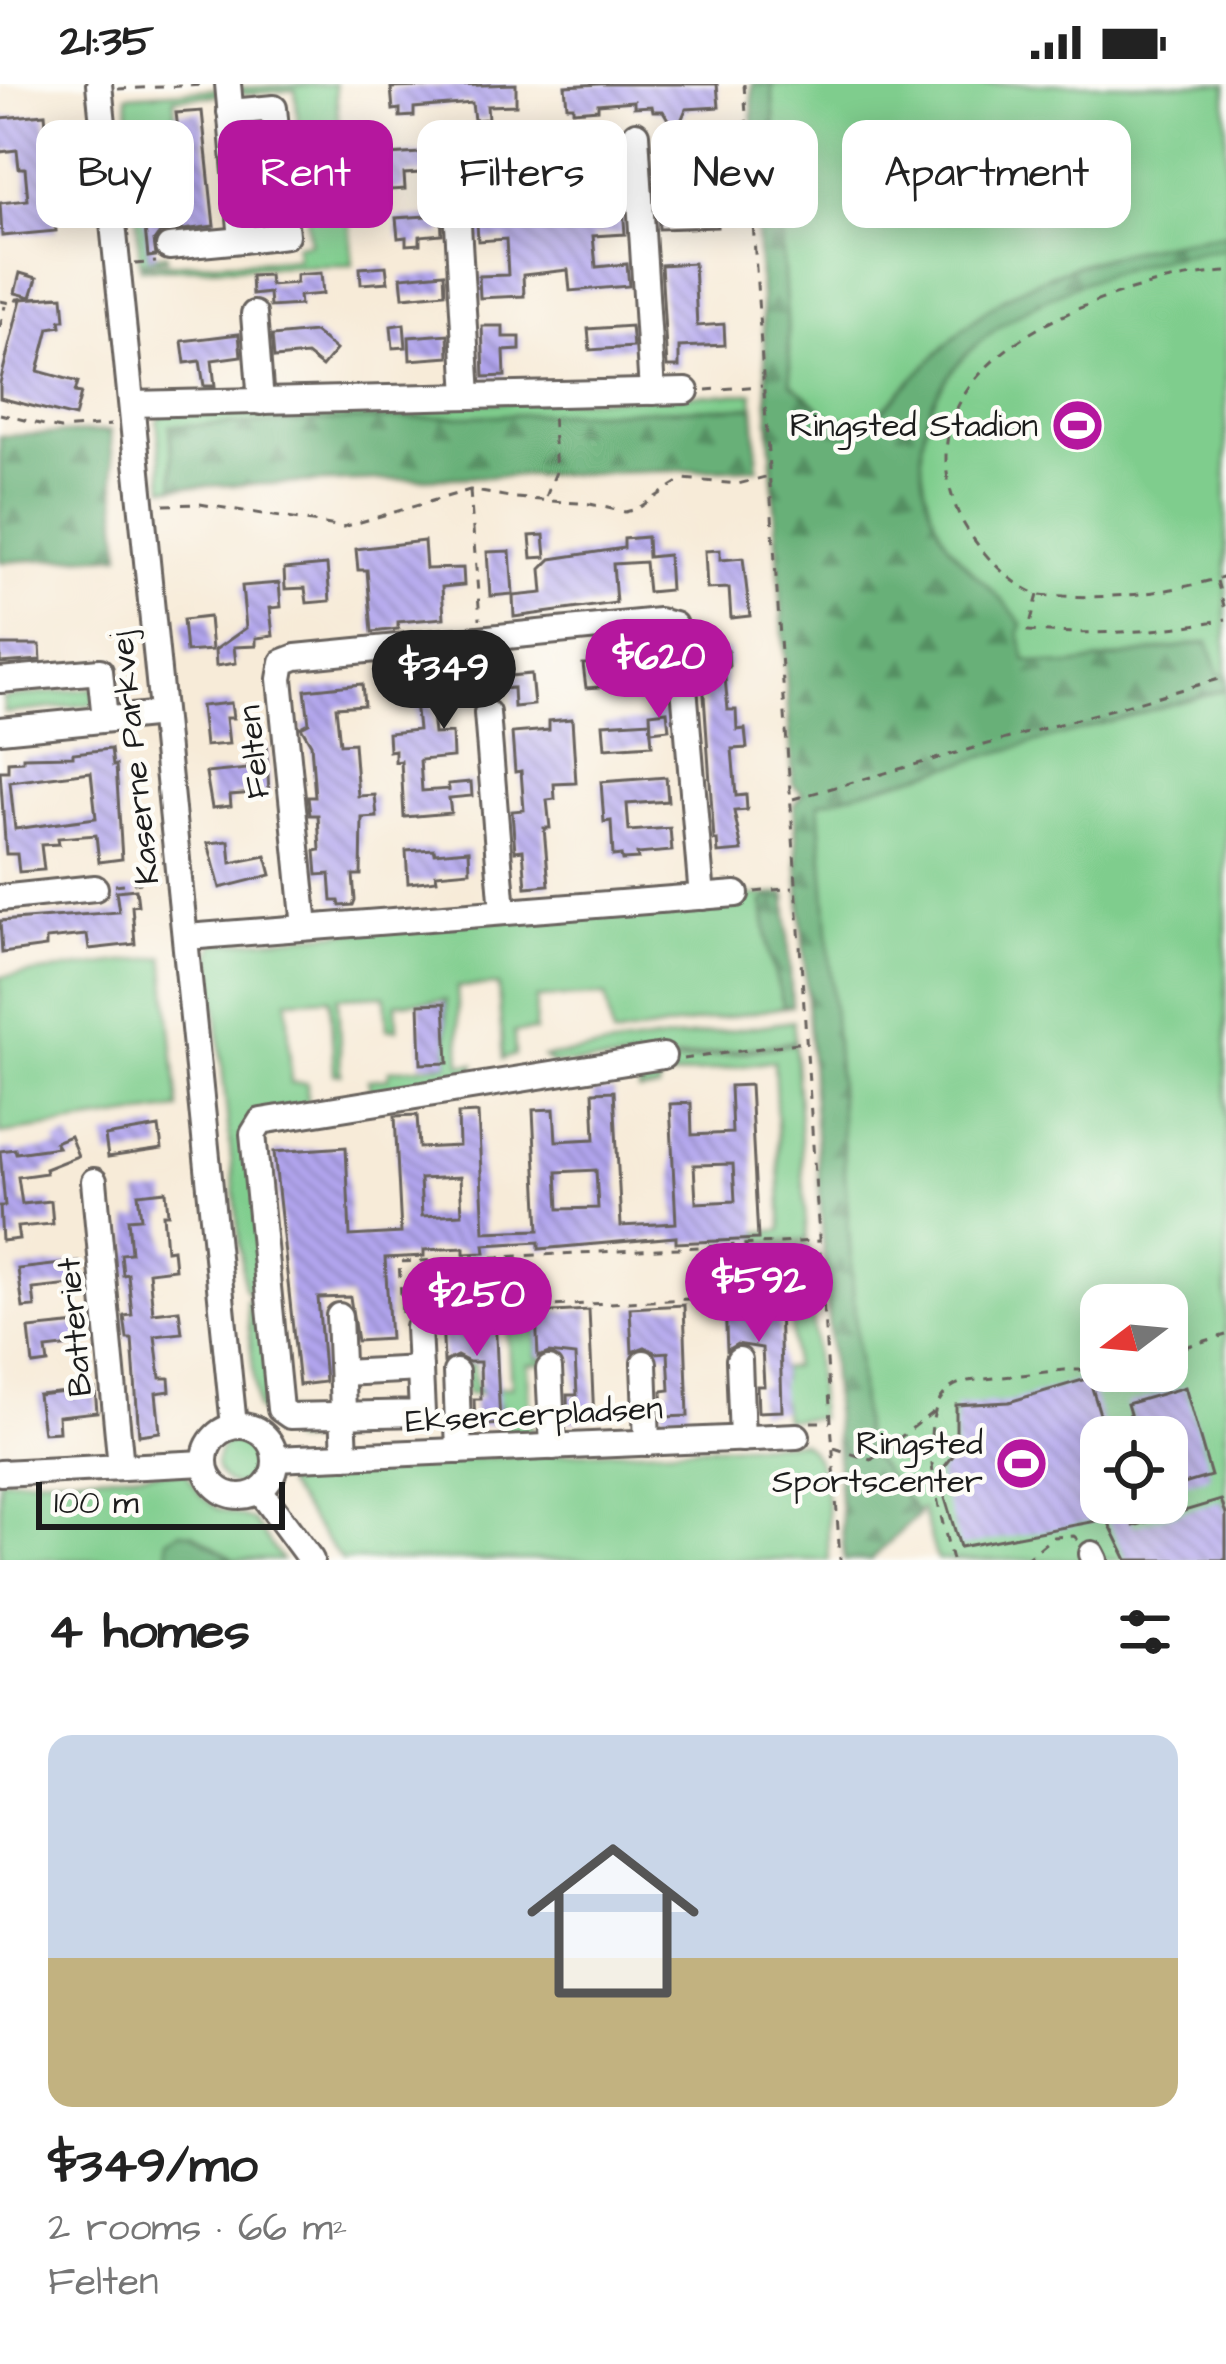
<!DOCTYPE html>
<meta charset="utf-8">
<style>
body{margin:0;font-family:"Architects Daughter",sans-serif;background:#f6f6f6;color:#222;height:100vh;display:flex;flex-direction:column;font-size:45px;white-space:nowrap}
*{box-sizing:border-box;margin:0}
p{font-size:39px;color:#767676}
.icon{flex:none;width:66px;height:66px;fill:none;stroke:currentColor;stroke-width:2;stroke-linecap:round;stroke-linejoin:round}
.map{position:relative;height:1476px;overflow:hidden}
.sheet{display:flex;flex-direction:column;background:#fff;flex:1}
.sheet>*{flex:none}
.top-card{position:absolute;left:36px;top:36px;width:1155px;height:108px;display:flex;gap:24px}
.needle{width:78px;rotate:254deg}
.controls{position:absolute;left:1080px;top:1200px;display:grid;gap:24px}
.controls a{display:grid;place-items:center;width:108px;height:108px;border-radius:24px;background:#fff;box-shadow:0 6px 30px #0003;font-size:60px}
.scale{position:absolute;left:36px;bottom:30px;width:249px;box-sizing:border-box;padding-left:12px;border:6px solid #1c1c1c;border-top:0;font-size:33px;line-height:42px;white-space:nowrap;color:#1c1c1c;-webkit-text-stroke:9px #fdfcf7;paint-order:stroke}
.price{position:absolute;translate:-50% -102px;padding:0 27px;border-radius:42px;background:#b5179e;color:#fff;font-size:39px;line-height:78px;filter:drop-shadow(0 3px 6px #0008)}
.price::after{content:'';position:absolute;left:50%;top:72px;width:36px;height:27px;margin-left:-18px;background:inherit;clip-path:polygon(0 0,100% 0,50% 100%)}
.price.selected{background:#222;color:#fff}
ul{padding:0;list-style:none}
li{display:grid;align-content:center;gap:24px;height:636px;padding:0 48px}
li span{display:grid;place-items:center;height:372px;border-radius:24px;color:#555}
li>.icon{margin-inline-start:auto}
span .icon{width:216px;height:216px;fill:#fffc;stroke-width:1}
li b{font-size:51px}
h2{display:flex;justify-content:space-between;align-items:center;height:144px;padding:0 48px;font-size:51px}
.pill{padding:0 42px;border-radius:24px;background:#fff;box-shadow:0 6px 30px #0003;font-size:42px;line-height:108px}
.pill.selected{background:#b5179e;color:#fff}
.status{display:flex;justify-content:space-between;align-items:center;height:84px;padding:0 60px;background:#fff;direction:ltr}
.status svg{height:33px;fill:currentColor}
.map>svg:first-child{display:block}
.grass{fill:#7fcd8d;stroke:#4e7454;stroke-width:3;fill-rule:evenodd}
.forest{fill:url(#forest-firs);stroke:#42664a;stroke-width:3}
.building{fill:url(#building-back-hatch);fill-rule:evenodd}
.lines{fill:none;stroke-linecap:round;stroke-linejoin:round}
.minor-casing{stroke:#69645e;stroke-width:30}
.path{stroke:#69645e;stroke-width:3;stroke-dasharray:9 9;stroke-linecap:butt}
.minor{stroke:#fff;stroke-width:24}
.labels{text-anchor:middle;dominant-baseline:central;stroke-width:9;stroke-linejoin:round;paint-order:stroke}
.poi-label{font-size:33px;fill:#1c1c1c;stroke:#fdfcf7;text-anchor:end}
.street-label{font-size:33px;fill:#1c1c1c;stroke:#fdfcf7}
</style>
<div class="status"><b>21:35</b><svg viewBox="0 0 49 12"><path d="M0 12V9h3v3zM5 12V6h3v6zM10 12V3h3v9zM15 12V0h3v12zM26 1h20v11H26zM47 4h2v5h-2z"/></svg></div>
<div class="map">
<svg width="1226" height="1476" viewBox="0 0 1226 1476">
<defs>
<pattern id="forest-firs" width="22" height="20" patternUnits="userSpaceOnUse" patternTransform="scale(3)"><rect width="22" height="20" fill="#67b078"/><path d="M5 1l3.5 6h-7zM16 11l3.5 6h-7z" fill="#548e62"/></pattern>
<pattern id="building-back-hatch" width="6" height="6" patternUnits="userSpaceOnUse" patternTransform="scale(3)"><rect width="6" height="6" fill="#b1a4ed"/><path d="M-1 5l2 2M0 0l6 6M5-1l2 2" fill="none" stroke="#8f85bf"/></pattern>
</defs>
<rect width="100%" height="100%" fill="#fdfcf7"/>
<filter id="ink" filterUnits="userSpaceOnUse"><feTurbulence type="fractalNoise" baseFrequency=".00833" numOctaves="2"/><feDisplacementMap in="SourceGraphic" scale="24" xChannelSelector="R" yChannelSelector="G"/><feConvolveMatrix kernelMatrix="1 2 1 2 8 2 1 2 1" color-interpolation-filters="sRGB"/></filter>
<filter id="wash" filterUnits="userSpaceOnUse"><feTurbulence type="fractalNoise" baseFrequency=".004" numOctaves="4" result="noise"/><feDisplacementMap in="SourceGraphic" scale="48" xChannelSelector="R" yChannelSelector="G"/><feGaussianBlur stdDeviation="2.7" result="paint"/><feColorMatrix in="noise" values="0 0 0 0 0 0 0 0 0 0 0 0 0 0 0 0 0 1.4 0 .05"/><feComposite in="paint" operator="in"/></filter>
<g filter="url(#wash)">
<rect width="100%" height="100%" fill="#f7ebd8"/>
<g class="grass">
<polygon points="335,0 353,181 141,185 140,181 297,175 296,161 310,159 295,6 244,10 237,4"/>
<path d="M764 0H1226V1476H937L922 1425 861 1443ZM1101 1221H1167V1287H1101ZM1101 1353H1167V1419H1101Z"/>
<polygon points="218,5 219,11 174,14 177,62 137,66 148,173 166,171 167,175 140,178 127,11"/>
<polygon points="753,309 754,323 171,342 174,403 164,403 157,337 162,330"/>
<polygon points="93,604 95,620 5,629 3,614"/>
<polygon points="785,809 786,814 763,819 769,870 784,923 613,953 605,912 536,914 535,947 514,948 515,971 503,975 498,901 457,903 461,980 475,980 472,991 371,1009 368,996 389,994 389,986 448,980 446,916 396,919 397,945 387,945 385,911 338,913 341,990 334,990 330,914 287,916 291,999 307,999 307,1020 263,1030 261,1210 249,1211 244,1203 211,869 215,860"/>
<polygon points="164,873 179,1025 0,1050 0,893"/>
<polygon points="793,937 795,957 669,976 552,980 544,973"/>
<polygon points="795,960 807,1156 759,1158 759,1148 782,1146 774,977 660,995 659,1005 639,1007 639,995 647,983"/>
<polygon points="808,1160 819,1334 784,1336 781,1314 769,1298 781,1297 781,1285 793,1283 791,1216 762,1217 759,1162"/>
<polygon points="262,1214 272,1323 331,1341 337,1357 292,1358 257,1325 246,1216"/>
<polygon points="535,1230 537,1274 555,1274 556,1279 528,1280 531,1345 546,1346 501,1349 500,1320 488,1309 467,1310 465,1281 474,1281 476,1305 511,1303 506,1231"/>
<circle cx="239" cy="1378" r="23"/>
<path d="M801 1358C834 1378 826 1442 829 1476H341L285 1401 294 1383Z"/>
<polygon points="185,1387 202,1413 218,1425 253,1436 282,1476 234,1476 192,1449 167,1456 168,1476 0,1476 0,1395"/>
</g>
<g class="forest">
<path d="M752 0H772L791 299 834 336 874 335C910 298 947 256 988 225 1051 179 1150 160 1226 150V165C1095 177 864 260 935 435 954 482 995 501 1022 540L1019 549 1026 577 1067 582 1208 558 1219 590 1226 594V605L819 719 864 1362 919 1430 871 1476H844L794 721 803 710 793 700 754 103Z"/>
<polygon points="754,323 758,384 174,403 170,342"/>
<polygon points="110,347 121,471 0,478 0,352"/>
<polygon points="769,814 786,814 792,922 784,923 769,870 763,818"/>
<polygon points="180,1448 192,1449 234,1476 168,1476 167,1456"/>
</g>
<g id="blocks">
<g class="building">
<polygon points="516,0 516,21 487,22 488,35 474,36 472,19 414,24 414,32 400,33 400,25 393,26 391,4"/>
<polygon points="601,0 717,0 719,23 686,25 676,49 663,27 653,27 652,22 634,23 634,17 598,20 598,25 573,27 573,22 567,22 565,2"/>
<polygon points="202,27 214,142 160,149 154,157 156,172 148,173 137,66 180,62 176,29"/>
<polygon points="45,30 56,147 2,152 0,119 28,116 25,84 19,84 17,66 0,68 0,34"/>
<polygon points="693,57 695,80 676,81 678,123 716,121 717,143 659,145 656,69 674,68 673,58"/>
<polygon points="574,60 574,68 618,65 619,87 612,87 613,95 599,96 599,89 574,90 573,79 558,80 556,61"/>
<polygon points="495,66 497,106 501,106 505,128 562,121 563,128 623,123 625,150 593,152 596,183 627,180 629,202 570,207 568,186 523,191 524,212 480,214 479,192 508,191 506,155 478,157 473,67"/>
<polygon points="437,68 438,88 404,90 405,105 390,106 388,71"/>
<polygon points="441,131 442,150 420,152 420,160 406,161 406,153 398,154 396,134"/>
<polygon points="694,179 697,242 724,240 725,261 679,263 679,283 667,283 661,181"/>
<polygon points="386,182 388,198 361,200 360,184"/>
<polygon points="20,189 37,194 31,213 15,209"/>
<polygon points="321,189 323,210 299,212 300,221 270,223 269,209 252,211 251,192 269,191 270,201 296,199 296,191"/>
<polygon points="444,189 445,209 403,213 401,193"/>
<polygon points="63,212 65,236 60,236 61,242 49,244 38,287 78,298 75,308 81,309 75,333 0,314 0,299 21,215"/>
<polygon points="404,240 406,263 393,264 391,242"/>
<polygon points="482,242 503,242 503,253 520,253 520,266 504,267 505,292 484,293"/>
<polygon points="631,242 633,263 590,266 588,245"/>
<polygon points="314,248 336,266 322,283 307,271 274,274 272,252"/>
<polygon points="239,250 241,272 212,276 215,302 204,302 200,277 185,279 182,257"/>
<polygon points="448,250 449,273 410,276 409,253"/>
<polygon points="544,451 546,473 532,474 530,452"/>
<polygon points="647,453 648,473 668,471 670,506 648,508 645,478 613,480 616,519 514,533 513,512 543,509 541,485 551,475 624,464 624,455"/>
<polygon points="424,457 426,485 463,484 464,501 442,503 444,534 398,538 398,545 372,548 367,486 358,486 356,465"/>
<polygon points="720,466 720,476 743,474 750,532 731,534 729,504 707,505 705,467"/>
<polygon points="510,467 513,510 490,512 487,468"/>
<polygon points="327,481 330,517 307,519 305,504 285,505 284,485"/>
<polygon points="279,499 281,523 270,524 273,552 256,554 256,562 234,563 236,579 216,582 215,566 246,544 242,502"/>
<polygon points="209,533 212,566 186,568 183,536"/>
<polygon points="0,561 40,561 41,576 0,579"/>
<polygon points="728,566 729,583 724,583 728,626 736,626 737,646 745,645 747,664 732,665 736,712 746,711 747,726 734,727 742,767 718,769 717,756 714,756 701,568"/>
<polygon points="661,573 663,587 639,589 640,600 586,604 583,580"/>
<polygon points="477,583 508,583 509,592 531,590 534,621 514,623 513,604 479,607 431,619 434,650 452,649 453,673 420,676 422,707 449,705 449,708 448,700 471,698 472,712 449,714 451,729 404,733 401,677 395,678 395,666 389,667 388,649 418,646 415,618 410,619 407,595 460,590 460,585"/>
<polygon points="362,600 364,621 336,623 340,660 354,659 358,712 375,711 377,733 362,734 361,791 353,791 355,816 353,821 340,822 339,817 332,817 330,790 317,791 315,767 320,766 318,731 310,731 308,713 315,713 311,660 301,643 309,639 305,606"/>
<polygon points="231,619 233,634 226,634 229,660 205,662 201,622"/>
<polygon points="667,627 669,645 651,647 650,629"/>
<polygon points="572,635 576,699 554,700 555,715 547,716 550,744 544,744 549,801 526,803 523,766 515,767 512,727 524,726 521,687 515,688 512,649 549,646 549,637"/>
<polygon points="650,637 652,661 605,664 603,640"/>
<polygon points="266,659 269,708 230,711 231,722 212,724 206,689 248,685 246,660"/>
<path d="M111 665 113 682 116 681 122 775 99 778 96 751 58 754 59 760 41 761 44 786 19 788 17 770H6L0 687H8V678L23 677V673L73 672V669ZM91 688 96 734 15 745 10 698Z"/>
<polygon points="666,693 668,717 627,720 629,747 670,744 672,767 637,770 638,775 622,776 621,771 613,772 611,737 604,738 601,698"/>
<polygon points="229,757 231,779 266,772 271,791 220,804 208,759"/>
<polygon points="434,765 435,769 469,766 470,787 436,790 437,796 408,799 406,767"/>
<polygon points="136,805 138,821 132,822 135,860 89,865 87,851 46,855 46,863 2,869 0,837 119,828 116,807"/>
<polygon points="445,919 448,979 421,980 419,920"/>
<path d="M750 1001 758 1155 676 1159V1153L539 1165V1158L484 1161 485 1169 464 1170V1164L424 1166V1172L385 1174 390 1255 357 1257 350 1213 318 1214 325 1298 299 1301 274 1068 346 1063 350 1152 401 1149 395 1032 417 1031 419 1064 459 1062 458 1030 478 1029 484 1148 539 1146 533 1026 554 1025 556 1057 595 1055 593 1008 614 1007 621 1142 676 1139 670 1020 691 1019 692 1051 732 1049 730 1002ZM733 1080 735 1117 696 1119 694 1081ZM596 1086 598 1124 559 1125 557 1088ZM460 1093 462 1130 422 1132 420 1095Z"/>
<polygon points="159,1043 162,1065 108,1073 105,1052"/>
<polygon points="70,1052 78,1072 45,1085 46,1089 18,1093 22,1120 51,1117 53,1140 17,1143 19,1155 2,1157 0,1122 5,1122 0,1067 15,1065 16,1069 58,1063 55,1058"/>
<polygon points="166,1107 168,1130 163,1130 166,1166 173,1165 175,1185 149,1188 153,1229 179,1226 182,1249 155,1252 160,1294 169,1294 170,1307 156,1309 160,1348 139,1351 132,1255 127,1255 124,1232 132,1231 128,1190 123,1191 121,1170 131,1169 128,1135 141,1134 138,1110"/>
<polygon points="79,1178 81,1200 33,1205 35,1223 23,1224 18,1185"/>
<polygon points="779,1218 782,1327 758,1328 757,1302 764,1302 762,1264 737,1260 727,1266 725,1220"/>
<polygon points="684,1221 688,1332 663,1333 662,1307 670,1306 668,1268 656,1269 645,1263 632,1268 630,1224"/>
<polygon points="589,1226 594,1336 568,1337 567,1311 577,1311 575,1272 549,1269 538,1273 536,1229"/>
<polygon points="495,1231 500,1340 475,1342 474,1315 481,1315 480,1278 469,1278 457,1272 444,1278 442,1234"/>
<polygon points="78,1240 80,1261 46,1265 48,1279 33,1281 29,1245"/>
<polygon points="1089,1294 1103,1340 1091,1355 1101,1392 1101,1419 1124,1419 1134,1442 1221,1416 1226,1430 1226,1476 1127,1476 1107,1435 960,1463 938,1391 956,1368 956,1321 1009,1318"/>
<polygon points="1185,1303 1211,1392 1167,1405 1167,1353 1137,1353 1127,1320"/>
<polygon points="95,1305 97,1328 58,1332 59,1348 43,1349 38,1311"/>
</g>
</g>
</g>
<g filter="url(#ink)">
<use href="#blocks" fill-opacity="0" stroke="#69645e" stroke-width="3"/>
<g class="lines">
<defs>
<g id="minor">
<polyline points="99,0 234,1342"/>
<polyline points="228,0 242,156 286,151 274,24 230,28"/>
<polyline points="636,50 652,308"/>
<polyline points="453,55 468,312"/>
<polyline points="169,163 242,156"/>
<polyline points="254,230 261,318"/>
<polyline points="132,320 686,307"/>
<polyline points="0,596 100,587 105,635"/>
<polyline points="487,629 503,828"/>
<polyline points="0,646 162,630"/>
<polyline points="0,814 95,804"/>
<polyline points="305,843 280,595 283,578 296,573 659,537 674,541 680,556 702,813"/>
<polyline points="187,853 736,810"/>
<polyline points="94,1097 121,1383"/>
<polyline points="339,1232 345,1372"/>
<polyline points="418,1243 422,1329 290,1332 280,1325 253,1050 261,1037 663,972"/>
<polyline points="739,1276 742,1355"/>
<polyline points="644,1279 647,1359"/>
<polyline points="549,1285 553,1363"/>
<polyline points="456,1288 459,1367"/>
<polyline points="342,1289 420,1285"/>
<circle cx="240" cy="1377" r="35"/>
<polyline points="275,1375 797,1352"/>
<polyline points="0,1389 205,1379"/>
<polyline points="260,1407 311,1476"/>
<polyline points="1092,1470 1095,1476"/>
</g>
</defs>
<use href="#minor" class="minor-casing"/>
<g class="path">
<polyline points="744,0 840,1476"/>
<polyline points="118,5 205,1"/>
<polyline points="135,180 156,178"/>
<path d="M1226 188C1110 197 895 272 957 426 969 456 1006 499 1037 510 1044 513 1056 511 1064 512 1120 515 1173 508 1226 492"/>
<polyline points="0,217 15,220 17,215 58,212"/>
<polyline points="0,243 5,222"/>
<polyline points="706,306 762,302"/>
<polyline points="0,330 60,345 111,341"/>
<polyline points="470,407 480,535"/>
<polyline points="546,413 556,388 552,329"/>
<polyline points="164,421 200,420 343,443 470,406 515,414 590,420 625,428 637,425 683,395 738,400 769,392"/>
<polyline points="1217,497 1226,529"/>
<path d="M1038 511 1028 547C1096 551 1159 549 1226 535"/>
<polyline points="483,575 485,607"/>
<polyline points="793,715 1226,593"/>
<polyline points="115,801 159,796"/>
<polyline points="755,808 793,804"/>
<polyline points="683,975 804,958"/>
<polyline points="430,1228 748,1212 746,1161"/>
<polyline points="402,1229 399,1178 818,1157"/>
<polyline points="1167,1268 1226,1251"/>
<circle cx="241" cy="1378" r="45"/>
<polyline points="811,1338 830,1338"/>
<polyline points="834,1364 871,1376 937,1325"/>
<path d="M952 1476C942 1434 902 1308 968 1297L1064 1286H1101"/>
<polyline points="1025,1476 1053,1453 1074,1452 1078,1456"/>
</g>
<use href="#minor" class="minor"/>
</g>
</g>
<defs>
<symbol id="stadium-disc" viewBox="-11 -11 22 22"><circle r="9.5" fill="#b5179e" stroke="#fdfcf7"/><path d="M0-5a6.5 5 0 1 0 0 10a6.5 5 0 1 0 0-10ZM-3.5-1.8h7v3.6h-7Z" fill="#fff"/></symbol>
</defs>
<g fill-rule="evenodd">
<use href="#stadium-disc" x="1048" y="312" width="59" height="59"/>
<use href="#stadium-disc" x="992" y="1350" width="59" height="59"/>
</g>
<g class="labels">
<g class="poi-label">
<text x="1038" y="342">Ringsted Stadion</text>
<text x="983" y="1360">Ringsted<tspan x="983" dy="38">Sportscenter</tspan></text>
</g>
<g class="street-label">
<text transform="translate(254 668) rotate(-96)">Felten</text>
<text transform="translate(135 674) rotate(-96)">Kaserne Parkvej</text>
<text transform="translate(75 1243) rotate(-95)">Batteriet</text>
<text transform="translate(534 1331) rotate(-3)">Eksercerpladsen</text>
</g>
</g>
</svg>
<div class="controls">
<a><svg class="needle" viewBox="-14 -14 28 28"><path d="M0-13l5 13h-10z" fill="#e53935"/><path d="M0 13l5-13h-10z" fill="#767676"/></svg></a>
<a><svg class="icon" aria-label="locate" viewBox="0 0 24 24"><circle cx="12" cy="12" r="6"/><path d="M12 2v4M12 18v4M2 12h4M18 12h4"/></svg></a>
</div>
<div class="scale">100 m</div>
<b class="price" style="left:659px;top:637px">$620</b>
<b class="price selected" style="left:444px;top:648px">$349</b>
<b class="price" style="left:759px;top:1261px">$592</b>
<b class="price" style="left:477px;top:1275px">$250</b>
<div class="top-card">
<a class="pill">Buy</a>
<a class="pill selected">Rent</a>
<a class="pill">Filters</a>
<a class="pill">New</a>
<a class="pill">Apartment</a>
</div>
</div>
<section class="sheet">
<h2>4 homes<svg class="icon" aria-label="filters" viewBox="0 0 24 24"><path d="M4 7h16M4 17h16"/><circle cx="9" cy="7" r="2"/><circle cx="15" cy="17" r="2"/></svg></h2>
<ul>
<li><span style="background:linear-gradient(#c9d6e8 60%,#c2b280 0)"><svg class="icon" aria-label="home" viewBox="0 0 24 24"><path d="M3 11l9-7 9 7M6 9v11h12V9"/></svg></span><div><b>$349/mo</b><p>2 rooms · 66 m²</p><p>Felten</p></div></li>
</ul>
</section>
